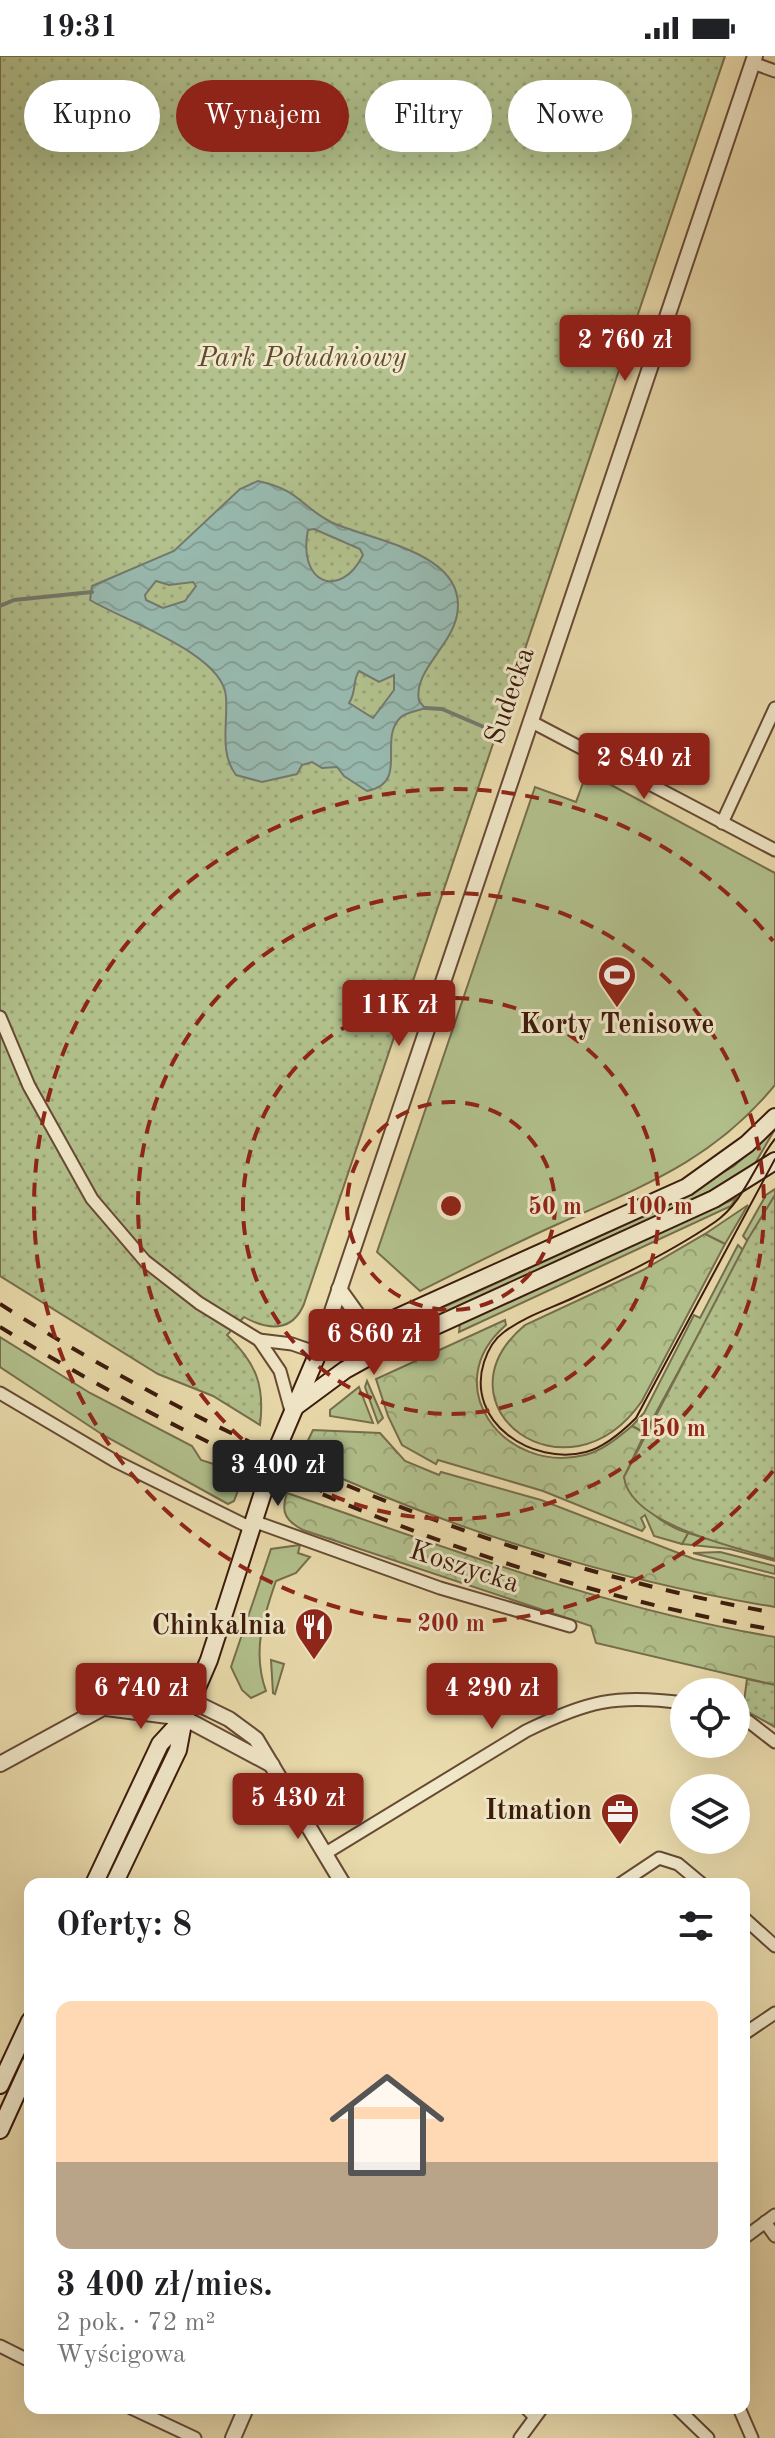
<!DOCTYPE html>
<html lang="pl">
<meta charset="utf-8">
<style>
body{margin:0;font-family:"Old Standard TT",serif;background:#f2f2f2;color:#202124;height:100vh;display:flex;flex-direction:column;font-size:30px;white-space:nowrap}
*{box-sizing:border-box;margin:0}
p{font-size:26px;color:#757577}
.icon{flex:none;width:44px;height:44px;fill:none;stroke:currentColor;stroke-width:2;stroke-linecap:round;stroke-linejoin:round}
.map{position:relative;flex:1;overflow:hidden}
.panel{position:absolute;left:24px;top:1822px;width:726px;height:536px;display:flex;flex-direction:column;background:#fff;border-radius:16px;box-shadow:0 8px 32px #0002}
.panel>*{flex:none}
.guide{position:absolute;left:24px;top:24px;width:728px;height:72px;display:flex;gap:16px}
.controls{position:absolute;left:670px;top:1622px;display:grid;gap:16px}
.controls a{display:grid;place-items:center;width:80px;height:80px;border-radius:50%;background:#fff;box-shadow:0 8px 32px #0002;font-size:40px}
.price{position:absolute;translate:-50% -68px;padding:0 18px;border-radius:8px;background:#8f2418;color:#fff;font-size:26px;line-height:52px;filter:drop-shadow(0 2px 4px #0008)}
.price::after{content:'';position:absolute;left:50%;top:48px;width:24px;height:18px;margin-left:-12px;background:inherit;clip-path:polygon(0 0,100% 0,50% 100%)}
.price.selected{background:#222;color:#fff}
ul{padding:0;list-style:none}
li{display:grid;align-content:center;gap:16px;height:424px;padding:0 32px}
li span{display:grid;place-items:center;height:248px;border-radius:16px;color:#555}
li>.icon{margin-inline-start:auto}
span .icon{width:144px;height:144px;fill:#fffc;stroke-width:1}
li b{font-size:34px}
h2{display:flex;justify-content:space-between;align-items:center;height:96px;padding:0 32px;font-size:34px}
.tag{padding:0 28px;border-radius:36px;background:#fff;box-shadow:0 8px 32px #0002;font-size:28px;line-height:72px}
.tag.selected{background:#8f2418;color:#fff}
.status{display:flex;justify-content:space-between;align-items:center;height:56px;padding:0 40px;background:#fff;direction:ltr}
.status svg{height:22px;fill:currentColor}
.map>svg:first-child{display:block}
.grass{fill:#b2c18d;stroke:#766e4c;stroke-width:2}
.forest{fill:url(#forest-crowns);stroke:#766e4c;stroke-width:2}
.park{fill:url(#park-dots);stroke:#766e4c;stroke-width:2}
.water{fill:url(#water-waves);stroke:#737a6e;stroke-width:2;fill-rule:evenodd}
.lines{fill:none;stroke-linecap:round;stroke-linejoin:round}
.stream{stroke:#737a6e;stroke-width:4}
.secondary-tunnel{stroke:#c7b48c;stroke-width:16;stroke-dasharray:16 8;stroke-linecap:butt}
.minor-casing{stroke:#674a34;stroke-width:15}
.tertiary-casing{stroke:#674a34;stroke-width:18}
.secondary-casing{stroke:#3b1a0c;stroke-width:20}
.minor{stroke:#f1e8c9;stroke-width:11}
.tertiary{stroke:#f1e8c9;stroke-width:14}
.secondary{stroke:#f1e8c9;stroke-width:16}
.tram{stroke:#3b1a0c;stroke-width:2}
.rail{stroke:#3b1a0c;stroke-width:4;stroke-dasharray:14 14;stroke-linecap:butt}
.ring{fill:none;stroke:#8f2418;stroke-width:4;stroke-dasharray:14 10}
.labels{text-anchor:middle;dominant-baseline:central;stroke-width:6;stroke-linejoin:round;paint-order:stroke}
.park-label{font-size:28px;font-style:italic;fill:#5f4c33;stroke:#f1e8c9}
.street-label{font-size:28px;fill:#3b1a0c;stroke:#f1e8c9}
.poi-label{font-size:28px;font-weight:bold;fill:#3b1a0c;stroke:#f1e8c9;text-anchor:end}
.centre{fill:#8f2418;stroke:#f1e8c9;stroke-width:4}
.ring-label{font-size:24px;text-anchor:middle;font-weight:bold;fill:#8f2418;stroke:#f1e8c9;stroke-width:6;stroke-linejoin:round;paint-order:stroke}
</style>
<div class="status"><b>19:31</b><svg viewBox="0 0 49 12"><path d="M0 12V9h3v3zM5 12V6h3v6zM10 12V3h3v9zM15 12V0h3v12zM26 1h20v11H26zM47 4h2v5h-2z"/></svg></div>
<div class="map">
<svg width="775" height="2382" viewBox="0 0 775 2382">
<defs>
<pattern id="forest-crowns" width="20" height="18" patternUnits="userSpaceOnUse" patternTransform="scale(2)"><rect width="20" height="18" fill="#b2c18d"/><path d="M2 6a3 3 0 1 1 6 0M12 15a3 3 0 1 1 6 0" fill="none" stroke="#9aa578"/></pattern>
<pattern id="park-dots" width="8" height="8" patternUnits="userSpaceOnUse" patternTransform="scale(2)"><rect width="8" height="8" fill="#b2c18d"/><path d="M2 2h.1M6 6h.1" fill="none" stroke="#9aa578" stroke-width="1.8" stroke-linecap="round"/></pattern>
<pattern id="water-waves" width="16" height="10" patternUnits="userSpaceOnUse" patternTransform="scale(2)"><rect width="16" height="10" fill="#98bab0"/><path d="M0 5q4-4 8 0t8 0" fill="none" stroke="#849f96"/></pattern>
</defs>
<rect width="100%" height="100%" fill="#eadbac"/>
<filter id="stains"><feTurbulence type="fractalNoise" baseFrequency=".0025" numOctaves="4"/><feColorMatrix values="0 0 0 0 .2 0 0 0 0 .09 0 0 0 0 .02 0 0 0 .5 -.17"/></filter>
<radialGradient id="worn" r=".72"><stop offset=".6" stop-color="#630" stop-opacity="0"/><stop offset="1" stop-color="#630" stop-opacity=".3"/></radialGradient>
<g class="grass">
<path d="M587 716 775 817V1029C714 1104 643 1130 558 1168 511 1189 466 1212 420 1235L377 1196 535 731 576 746Z"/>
<polygon points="775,1073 753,1111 719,1131 359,1297 358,1290 666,1150 734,1110"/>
<polygon points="775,1133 775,1139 749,1187 743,1180 766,1139"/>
<polygon points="736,1142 731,1150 459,1276 460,1268"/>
<polygon points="748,1149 725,1188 705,1178"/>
<polygon points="738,1189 744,1195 645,1377 632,1370 644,1357 694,1259 700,1262"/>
<polygon points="0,1281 90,1337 192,1390 201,1404 244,1418 234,1445 228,1448 103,1379 0,1311"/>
<polygon points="367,1325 383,1362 378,1367 365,1331"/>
<polygon points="359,1331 373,1367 330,1360 330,1354"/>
<polygon points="688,1477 775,1503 775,1505 730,1493 682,1488"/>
<path d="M300 1489 298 1497 310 1501 296 1517 276 1525C263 1562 252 1596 266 1635L251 1642 242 1634 231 1611 271 1493Z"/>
<polygon points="720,1496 775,1510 775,1518 693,1497"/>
<polygon points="271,1604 284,1608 275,1638 273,1637"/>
<polygon points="159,1707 162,1709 106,1828 102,1828"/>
</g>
<g class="forest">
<path d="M705 1178 725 1188 642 1345C567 1453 430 1349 525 1269L643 1214Z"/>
<path d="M505 1264 506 1269C436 1329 504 1419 585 1399 602 1395 619 1381 632 1370L645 1377 624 1421C636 1446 660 1469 688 1477L682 1488 654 1480 645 1459 641 1462 645 1471 642 1475 543 1435 438 1404 436 1408 402 1389 388 1360 376 1323Z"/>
<path d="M313 1374 380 1377 405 1405 439 1419 441 1416 541 1444 694 1503 775 1522V1551C616 1525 444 1472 299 1403Z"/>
<path d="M287 1437C448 1492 607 1553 775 1581V1629L596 1587 591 1570 303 1474C286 1465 280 1456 287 1437Z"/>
</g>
<g class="park">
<path d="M0 0H725L304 1248C292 1277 267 1274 244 1261L227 1279C256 1307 265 1329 260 1369L213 1340 158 1318 0 1220Z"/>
<path d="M775 1139V1503C737 1492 629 1468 624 1421L748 1183Z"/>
<polygon points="747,1623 775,1629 775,1671 743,1653"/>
</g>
<path class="water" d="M258 425C300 434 300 450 331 466 371 485 469 496 457 559 451 591 413 615 419 645L425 652C418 655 407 656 401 661 377 683 410 727 367 735L344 720 337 711 322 712 312 706 302 709 297 718 262 726 236 719C219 697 228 667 226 641 224 598 123 564 90 544L92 530 174 495 240 433ZM314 473 360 493 363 499C340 545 297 527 308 474ZM156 525 169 529 193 526 196 530 185 545 163 552 146 544 145 539ZM359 615 379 626 394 619V634L373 662 349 647C357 635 352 625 359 615Z"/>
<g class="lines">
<g class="stream">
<polyline points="0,550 14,544 92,536"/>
<polyline points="425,652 442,653 484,671"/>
</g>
<polyline class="secondary-tunnel" points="266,1427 277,1393"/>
<defs>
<g id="minor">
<polyline points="753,7 775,15"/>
<polyline points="530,665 775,794"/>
<polyline points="722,767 775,652"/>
<polyline points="0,961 29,1030 92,1143 145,1205 199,1247 259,1284 280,1315 291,1355"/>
<polyline points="259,1284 292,1288 318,1297"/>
<polyline points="0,1337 115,1405 251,1472"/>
<polyline points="253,1465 440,1532 570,1570"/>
<polyline points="736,1662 748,1665 775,1686"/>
<path d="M326 1797 526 1675C587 1645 616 1638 684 1647"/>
<polyline points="620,1828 659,1802 678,1808 702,1828"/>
<polyline points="744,1862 775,1890"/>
<polyline points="744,1978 775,1957"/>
<polyline points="765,2166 775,2180"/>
<polyline points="744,2182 775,2159"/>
<polyline points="0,2290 30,2305"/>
<polyline points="131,2352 195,2382"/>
<polyline points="526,2352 535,2361"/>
<polyline points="677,2352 708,2382"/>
<polyline points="739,2352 752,2382"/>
<polyline points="520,2382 542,2352"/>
</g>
<g id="tertiary">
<polyline points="339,1233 359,1261 382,1270"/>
<polyline points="318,1297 755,0"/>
<polyline points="106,1652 184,1662 272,1709"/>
<polyline points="0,1708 121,1642 158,1638 192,1645 229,1663 256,1683 343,1828"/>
<polyline points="233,2382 246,2352"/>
</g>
<g id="secondary">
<polyline points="295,1351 345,1314 374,1298 714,1143 775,1105"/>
<polyline points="277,1393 318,1297 687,1131 747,1088 775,1061"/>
<polyline points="94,1828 160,1688 183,1663"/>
<polyline points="114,1828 178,1694 184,1662 209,1604 266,1427"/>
<polyline points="0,2029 30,1965"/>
<polyline points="0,2074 30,2008"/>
</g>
</defs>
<use href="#minor" class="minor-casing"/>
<use href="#tertiary" class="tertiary-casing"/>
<use href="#secondary" class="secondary-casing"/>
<use href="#minor" class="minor"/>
<use href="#tertiary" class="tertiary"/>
<use href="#secondary" class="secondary"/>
<path class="tram" d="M775 1083C754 1109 744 1146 715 1166 671 1196 624 1219 575 1241 552 1252 525 1260 504 1276 494 1283 488 1294 484 1306 465 1366 532 1410 586 1396 605 1391 623 1375 636 1362L775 1103"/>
<g class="rail">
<path d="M0 1248C237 1398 499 1507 775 1557"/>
<path d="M0 1271C236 1416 501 1527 775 1574"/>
</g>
</g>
<g class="ring">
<circle cx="451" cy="1150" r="104"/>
<circle cx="451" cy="1150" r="208"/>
<circle cx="451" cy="1150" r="313"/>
<path d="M773 1415A417 417 0 1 1 773 885"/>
</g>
<defs>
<symbol id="stadium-pin" viewBox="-11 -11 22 30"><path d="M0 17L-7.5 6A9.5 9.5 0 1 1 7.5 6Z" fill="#8f2418" stroke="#f1e8c9"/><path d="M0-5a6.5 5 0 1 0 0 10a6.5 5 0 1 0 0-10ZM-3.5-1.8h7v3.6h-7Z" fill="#fff"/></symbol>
<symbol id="restaurant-pin" viewBox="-11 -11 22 30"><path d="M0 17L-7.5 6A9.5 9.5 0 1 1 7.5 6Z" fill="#8f2418" stroke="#f1e8c9"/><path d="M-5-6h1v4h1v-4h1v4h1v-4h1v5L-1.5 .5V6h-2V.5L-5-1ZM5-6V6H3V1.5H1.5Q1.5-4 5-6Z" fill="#fff"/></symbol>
<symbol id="office-pin" viewBox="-11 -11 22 30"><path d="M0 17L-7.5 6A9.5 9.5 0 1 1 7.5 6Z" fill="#8f2418" stroke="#f1e8c9"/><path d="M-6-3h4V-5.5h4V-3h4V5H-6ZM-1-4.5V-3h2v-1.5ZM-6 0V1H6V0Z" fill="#fff"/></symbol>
</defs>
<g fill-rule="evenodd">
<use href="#stadium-pin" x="595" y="897" width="44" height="60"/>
<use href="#restaurant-pin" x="292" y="1549" width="44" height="60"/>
<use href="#office-pin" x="598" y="1734" width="44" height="60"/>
</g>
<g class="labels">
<g class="park-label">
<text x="302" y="303">Park Południowy</text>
</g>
<g class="street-label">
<text transform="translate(511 640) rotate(-71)">Sudecka</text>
<text transform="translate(464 1512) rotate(18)">Koszycka</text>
</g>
<g class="poi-label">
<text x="617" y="970" text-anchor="middle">Korty Tenisowe</text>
<text x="286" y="1571">Chinkalnia</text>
<text x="592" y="1756">Itmation</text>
</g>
</g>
<circle cx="451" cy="1150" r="12" class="centre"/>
<g class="ring-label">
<text x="555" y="1158">50 m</text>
<text x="659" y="1158">100 m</text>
<text x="672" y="1380">150 m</text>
<text x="451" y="1575">200 m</text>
</g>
<rect width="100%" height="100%" filter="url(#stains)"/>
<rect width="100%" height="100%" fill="url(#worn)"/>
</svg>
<div class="controls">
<a><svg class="icon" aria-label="locate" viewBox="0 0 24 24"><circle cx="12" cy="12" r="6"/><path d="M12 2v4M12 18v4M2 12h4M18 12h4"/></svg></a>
<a><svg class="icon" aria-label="layers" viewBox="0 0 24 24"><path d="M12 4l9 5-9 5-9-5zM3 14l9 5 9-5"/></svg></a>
</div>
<b class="price" style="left:625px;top:327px">2 760 zł</b>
<b class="price" style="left:644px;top:745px">2 840 zł</b>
<b class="price" style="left:399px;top:992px">11K zł</b>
<b class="price" style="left:374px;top:1321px">6 860 zł</b>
<b class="price selected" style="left:278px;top:1452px">3 400 zł</b>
<b class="price" style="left:141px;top:1675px">6 740 zł</b>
<b class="price" style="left:492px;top:1675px">4 290 zł</b>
<b class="price" style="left:298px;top:1785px">5 430 zł</b>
<div class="guide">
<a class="tag">Kupno</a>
<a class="tag selected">Wynajem</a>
<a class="tag">Filtry</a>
<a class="tag">Nowe</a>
</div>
<section class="panel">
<h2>Oferty: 8<svg class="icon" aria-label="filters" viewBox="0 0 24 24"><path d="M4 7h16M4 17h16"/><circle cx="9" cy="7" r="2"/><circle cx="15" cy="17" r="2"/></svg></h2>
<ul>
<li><span style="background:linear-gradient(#ffd9b3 65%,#b9a48a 0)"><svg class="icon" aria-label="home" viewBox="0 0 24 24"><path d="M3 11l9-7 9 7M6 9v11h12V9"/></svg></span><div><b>3 400 zł/mies.</b><p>2 pok. · 72 m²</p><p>Wyścigowa</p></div></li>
</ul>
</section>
</div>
